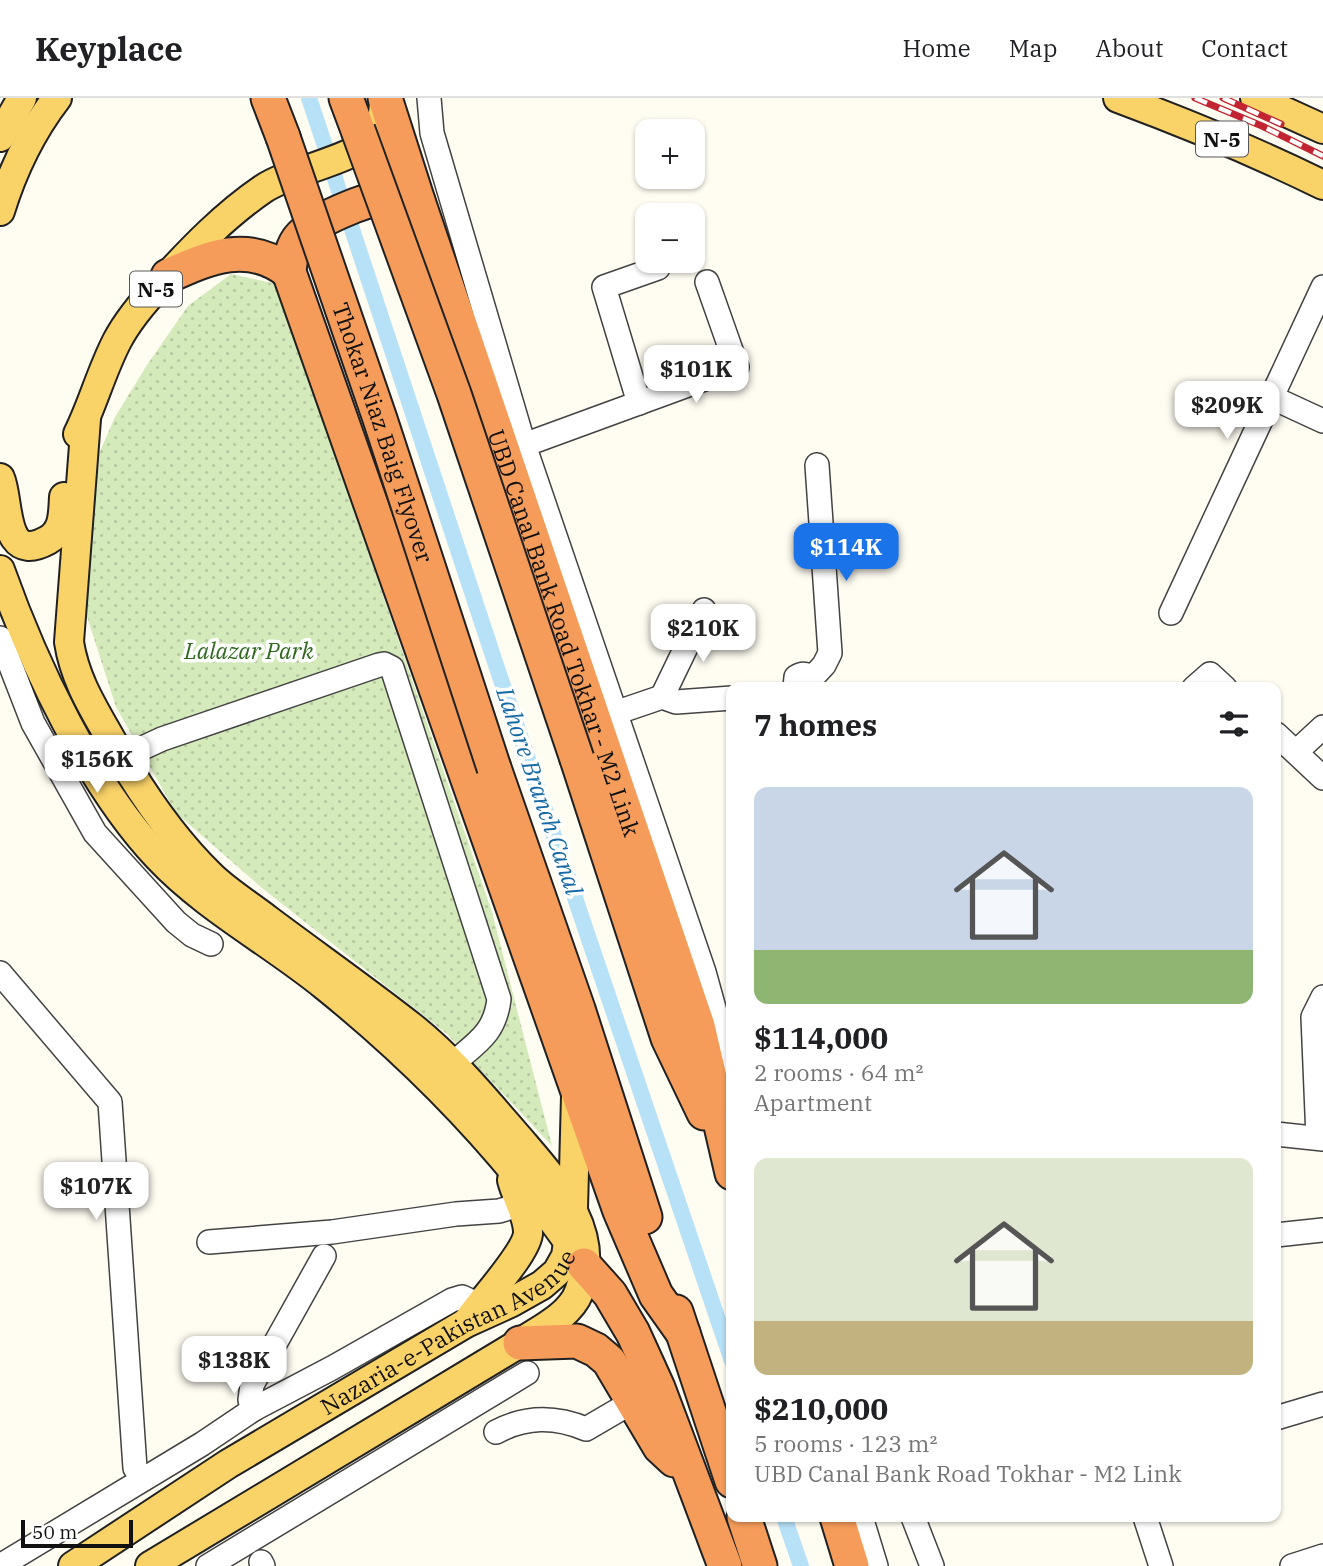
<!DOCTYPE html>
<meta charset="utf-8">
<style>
body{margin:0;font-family:"IBM Plex Serif",serif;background:#f2f2f2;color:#202124;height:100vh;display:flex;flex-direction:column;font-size:26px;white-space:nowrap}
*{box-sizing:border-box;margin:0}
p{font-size:23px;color:#757577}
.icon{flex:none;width:38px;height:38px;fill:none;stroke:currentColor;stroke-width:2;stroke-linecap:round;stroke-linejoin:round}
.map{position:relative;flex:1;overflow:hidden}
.panel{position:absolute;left:726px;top:584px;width:555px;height:840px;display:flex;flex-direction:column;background:#fff;border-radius:14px;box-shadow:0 2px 5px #0004}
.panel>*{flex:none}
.buttons{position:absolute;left:635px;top:21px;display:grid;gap:14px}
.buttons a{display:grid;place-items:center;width:70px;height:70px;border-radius:14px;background:#fff;box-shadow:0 2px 5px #0004;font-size:35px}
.scale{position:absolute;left:21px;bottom:18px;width:112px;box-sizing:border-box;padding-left:7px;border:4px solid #101010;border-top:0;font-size:19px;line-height:24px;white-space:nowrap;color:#101010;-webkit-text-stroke:5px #fff;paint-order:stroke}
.price{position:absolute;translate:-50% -60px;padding:0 16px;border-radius:14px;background:#fff;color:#222;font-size:23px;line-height:46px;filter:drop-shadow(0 2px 4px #0008)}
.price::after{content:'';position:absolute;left:50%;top:42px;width:21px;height:16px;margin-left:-10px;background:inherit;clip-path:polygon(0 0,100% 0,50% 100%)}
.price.on{background:#1a73e8;color:#fff}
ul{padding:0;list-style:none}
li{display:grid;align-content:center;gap:14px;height:371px;padding:0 28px}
li span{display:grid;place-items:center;height:217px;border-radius:14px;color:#555}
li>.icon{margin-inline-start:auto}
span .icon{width:126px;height:126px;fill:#fffc;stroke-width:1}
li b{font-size:30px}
h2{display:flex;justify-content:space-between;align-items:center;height:84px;padding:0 28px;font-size:30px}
header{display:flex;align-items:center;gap:42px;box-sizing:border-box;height:98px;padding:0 35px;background:#fff;border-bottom:2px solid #e0e0e0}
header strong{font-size:33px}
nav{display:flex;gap:38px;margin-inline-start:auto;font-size:24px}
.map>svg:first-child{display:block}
.park{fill:url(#park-dots)}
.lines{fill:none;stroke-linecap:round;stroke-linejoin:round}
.canal{stroke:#b7e1f7;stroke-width:16}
.minor-casing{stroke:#434343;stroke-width:26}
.major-casing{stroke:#212121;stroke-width:32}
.highway-casing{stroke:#212121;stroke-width:37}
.minor{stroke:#fff;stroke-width:23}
.major{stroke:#f9d268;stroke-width:28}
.highway{stroke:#f59c5a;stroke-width:33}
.rail-casing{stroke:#c22531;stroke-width:7}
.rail{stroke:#fff;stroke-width:4.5;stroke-dasharray:13;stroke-linecap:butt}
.highway-bridge-casing{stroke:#212121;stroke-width:37;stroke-linecap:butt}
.highway-bridge{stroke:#f59c5a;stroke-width:33}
.labels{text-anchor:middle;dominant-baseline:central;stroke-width:7;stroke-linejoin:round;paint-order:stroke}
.shield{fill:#fff;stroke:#585858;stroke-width:2}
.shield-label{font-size:21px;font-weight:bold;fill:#101010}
.street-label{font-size:23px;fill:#101010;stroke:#fff}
.park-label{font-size:23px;font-style:italic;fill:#30691e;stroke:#fff}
.water-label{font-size:24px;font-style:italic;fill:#176aa4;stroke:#fff}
</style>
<header>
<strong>Keyplace</strong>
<nav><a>Home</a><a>Map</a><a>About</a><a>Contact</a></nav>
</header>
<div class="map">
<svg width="1323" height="1468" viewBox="0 0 1323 1468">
<defs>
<pattern id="park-dots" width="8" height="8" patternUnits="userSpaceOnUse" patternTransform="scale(1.75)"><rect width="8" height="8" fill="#d5eabb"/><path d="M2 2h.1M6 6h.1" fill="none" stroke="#b6c8a0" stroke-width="1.8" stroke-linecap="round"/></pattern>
</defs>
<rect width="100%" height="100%" fill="#fffcf2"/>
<polygon class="park" points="231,176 276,186 492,814 552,1048 447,936 262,790 176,715 116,609 82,503 94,367 115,319 147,267 188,208"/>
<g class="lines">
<g class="canal">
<polyline points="309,0 326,51"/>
<polyline points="331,68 343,105"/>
<polyline points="349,122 496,567 732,1263"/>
<polyline points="784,1419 801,1468"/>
</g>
<defs>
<g id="minor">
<polyline points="429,0 432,35 524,347 704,874 732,975"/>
<polyline points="1271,299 1323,323"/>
<polyline points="639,305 604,189 658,170"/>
<polyline points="524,347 737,269 707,184"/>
<polyline points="1171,515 1323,189"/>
<polyline points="0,540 33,625 95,735 176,824 192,837 211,846"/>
<polyline points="812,580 824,567 830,555 817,367"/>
<path d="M795 590 796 579C802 575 806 575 812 580L813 590"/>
<polyline points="1194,590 1210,576 1225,590"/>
<polyline points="662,599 704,512"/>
<polyline points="615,615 662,599 676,604 732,600"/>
<polyline points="1276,636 1323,680"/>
<polyline points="1296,654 1323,629"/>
<path d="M121 660 162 641 379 567 384 566 392 570 499 901C495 936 476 945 451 967"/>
<polyline points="0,875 110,1004 135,1370 143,1381"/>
<polyline points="1276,1036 1323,1041"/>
<polyline points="1318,1040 1313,919 1323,899"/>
<polyline points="1276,1137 1323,1132"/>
<polyline points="209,1144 332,1134 456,1116 499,1113 519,1107"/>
<polyline points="254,1311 250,1302 252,1287 324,1158"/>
<polyline points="1276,1320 1323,1306"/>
<path d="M496 1334C526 1318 555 1318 586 1331L634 1303"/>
<polyline points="861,1419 876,1468"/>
<polyline points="913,1419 932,1468"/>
<polyline points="1145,1419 1161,1468"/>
<polyline points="261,1464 263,1468"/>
<polyline points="0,1468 202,1346 254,1311 332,1270 452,1202 462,1199 479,1207"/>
<polyline points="208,1468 527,1275"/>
<polyline points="1292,1468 1323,1458"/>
</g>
<g id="major">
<path d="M1118 0C1188 26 1256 54 1323 87"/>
<polyline points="1255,0 1323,31"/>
<polyline points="0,39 22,0"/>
<path d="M0 113C13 71 30 35 57 0"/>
<path d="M86 321 69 544C74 577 89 603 105 631 134 684 167 735 210 777 227 794 249 807 268 822 316 858 366 893 413 930 454 963 488 1005 522 1044 558 1086 602 1135 579 1194 570 1218 539 1232 520 1245L150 1468"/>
<path d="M78 336C93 306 101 274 117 243 128 222 145 202 162 184 193 150 225 117 263 91 291 72 352 63 373 40 383 29 384 14 384 0"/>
<path d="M0 380C10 402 1 468 48 442 64 433 63 415 64 399"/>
<path d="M0 472C33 565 90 687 158 759 206 810 271 844 325 888 423 967 510 1058 581 1162"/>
<path d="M468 1223C481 1203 525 1157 528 1136 529 1120 516 1098 512 1082"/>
<path id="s1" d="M73 1468 228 1366 466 1225 510 1205 542 1187 557 1174 566 1158 573 1110 576 998"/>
</g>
<g id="highway">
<polyline points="268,0 283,39"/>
<polyline points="346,0 358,32"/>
<path id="s2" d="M385 0 418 103 698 928 732 1075"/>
<path d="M418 103C413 101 408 98 402 98 375 96 320 119 301 138 292 147 290 162 289 174L620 1113 656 1197 683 1235"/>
<path d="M168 178C209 159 249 142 289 174"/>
<polyline points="577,661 668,940 704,1015"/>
<polyline points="494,670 578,911 645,1119"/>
<polyline points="584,1167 610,1196 633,1235 658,1290 725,1468"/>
<polyline points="676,1214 732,1383"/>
<polyline points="520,1245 577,1243 596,1252 609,1263 660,1349 674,1362"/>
<polyline points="744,1419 760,1468"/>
<polyline points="837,1419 852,1468"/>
</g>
</defs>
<use href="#minor" class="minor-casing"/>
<use href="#major" class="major-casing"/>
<use href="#highway" class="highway-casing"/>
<use href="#minor" class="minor"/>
<use href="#major" class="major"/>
<use href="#highway" class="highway"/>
<defs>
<g id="rail">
<polyline points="1195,0 1262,28 1323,58"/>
<polyline points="1223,0 1281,26"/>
</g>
</defs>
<use href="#rail" class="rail-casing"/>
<use href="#rail" class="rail"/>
<defs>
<g id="highway-bridge">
<polyline points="358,32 454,296 577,661"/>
<path id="s3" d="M283 39 380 321 494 670"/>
</g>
</defs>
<use href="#highway-bridge" class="highway-bridge-casing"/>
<use href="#highway-bridge" class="highway-bridge"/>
</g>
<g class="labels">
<g class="shield">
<rect x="1196" y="23.5" width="52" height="35" rx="5"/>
<rect x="130" y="173.5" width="52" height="35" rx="5"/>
</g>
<g class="shield-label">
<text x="1222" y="41">N-5</text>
<text x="156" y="191">N-5</text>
</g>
<g class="street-label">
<text stroke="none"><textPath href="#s3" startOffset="312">Thokar Niaz Baig Flyover</textPath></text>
<text stroke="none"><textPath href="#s2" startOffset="564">UBD Canal Bank Road Tokhar - M2 Link</textPath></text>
<text stroke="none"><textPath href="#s1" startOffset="443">Nazaria-e-Pakistan Avenue</textPath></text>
</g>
<g class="park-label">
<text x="249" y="552">Lalazar Park</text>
</g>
<g class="water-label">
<text transform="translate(540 693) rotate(71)">Lahore Branch Canal</text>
</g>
</g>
</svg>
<div class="buttons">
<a>+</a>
<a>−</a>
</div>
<div class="scale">50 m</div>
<b class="price" style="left:696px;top:307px">$101K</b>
<b class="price" style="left:1227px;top:343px">$209K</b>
<b class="price on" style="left:846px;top:485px">$114K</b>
<b class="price" style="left:703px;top:566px">$210K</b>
<b class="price" style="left:97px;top:697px">$156K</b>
<b class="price" style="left:96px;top:1124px">$107K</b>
<b class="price" style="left:234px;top:1298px">$138K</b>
<section class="panel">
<h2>7 homes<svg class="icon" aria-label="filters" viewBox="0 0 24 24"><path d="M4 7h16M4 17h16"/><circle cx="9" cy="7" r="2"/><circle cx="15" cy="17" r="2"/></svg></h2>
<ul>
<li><span style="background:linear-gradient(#c9d6e8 75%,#8fb573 0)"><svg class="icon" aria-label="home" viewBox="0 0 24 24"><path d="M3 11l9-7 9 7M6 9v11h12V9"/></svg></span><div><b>$114,000</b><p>2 rooms · 64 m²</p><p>Apartment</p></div></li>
<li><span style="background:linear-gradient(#dfe7d0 75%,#c2b280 0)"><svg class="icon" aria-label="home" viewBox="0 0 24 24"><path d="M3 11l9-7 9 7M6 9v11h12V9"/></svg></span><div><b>$210,000</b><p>5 rooms · 123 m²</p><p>UBD Canal Bank Road Tokhar - M2 Link</p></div></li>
</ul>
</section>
</div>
